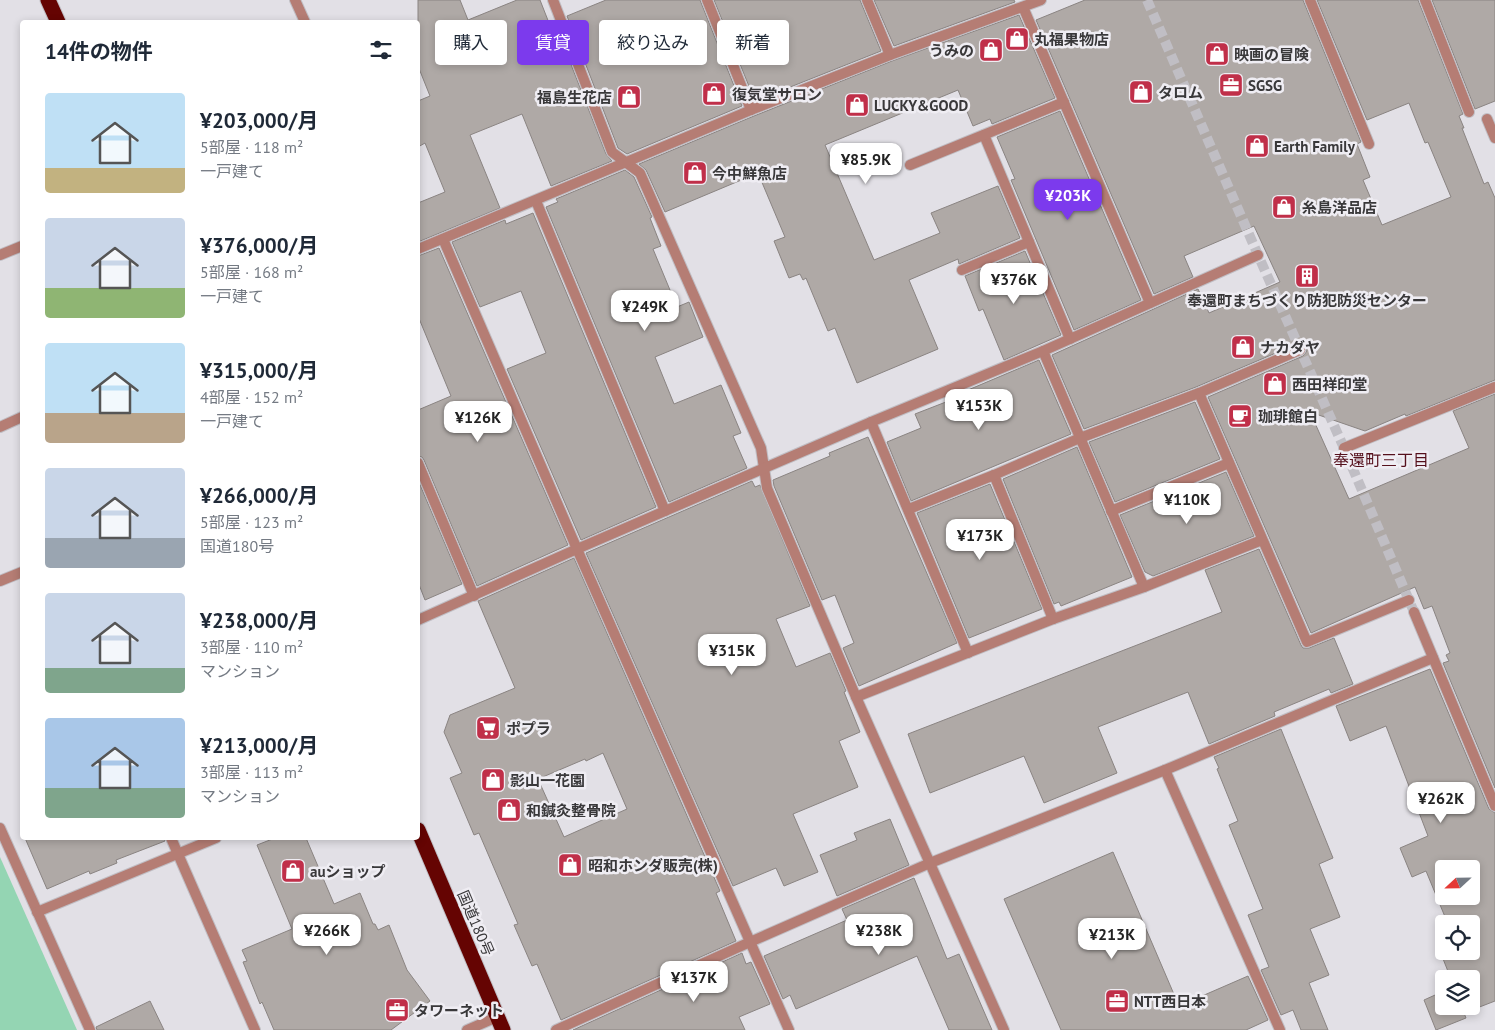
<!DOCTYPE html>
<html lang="ja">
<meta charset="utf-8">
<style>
body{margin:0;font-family:"PT Sans","Noto Sans JP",sans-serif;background:#f6f6f7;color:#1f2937;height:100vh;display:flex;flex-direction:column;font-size:19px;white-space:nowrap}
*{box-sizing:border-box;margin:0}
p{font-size:16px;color:#747a83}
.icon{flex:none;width:28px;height:28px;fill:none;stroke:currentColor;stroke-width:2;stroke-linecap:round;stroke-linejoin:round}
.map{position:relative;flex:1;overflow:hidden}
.sheet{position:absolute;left:20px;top:20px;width:400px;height:820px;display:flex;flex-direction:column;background:#fff;border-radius:5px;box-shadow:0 2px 8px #0003}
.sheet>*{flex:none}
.top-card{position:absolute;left:435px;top:20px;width:475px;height:45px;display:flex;gap:10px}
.needle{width:32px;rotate:248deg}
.controls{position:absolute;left:1435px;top:860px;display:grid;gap:10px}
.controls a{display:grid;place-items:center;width:45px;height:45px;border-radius:5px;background:#fff;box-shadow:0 2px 8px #0003;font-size:25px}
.price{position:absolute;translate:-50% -42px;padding:0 11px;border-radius:10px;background:#fff;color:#222;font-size:16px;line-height:32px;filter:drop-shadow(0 1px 2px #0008)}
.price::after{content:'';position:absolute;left:50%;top:30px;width:15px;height:11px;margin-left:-8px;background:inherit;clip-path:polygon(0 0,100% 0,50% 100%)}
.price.current{background:#7c3aed;color:#fff}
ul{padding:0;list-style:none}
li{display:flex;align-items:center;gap:15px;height:125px;padding:0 25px}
li span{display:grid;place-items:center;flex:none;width:140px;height:100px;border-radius:5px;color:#555}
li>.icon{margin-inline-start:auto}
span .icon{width:60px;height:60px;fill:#fffc;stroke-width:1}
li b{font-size:21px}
h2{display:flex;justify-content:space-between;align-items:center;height:60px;padding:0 25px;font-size:21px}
.tag{padding:0 18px;border-radius:5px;background:#fff;box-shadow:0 2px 8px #0003;font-size:18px;line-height:45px}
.tag.current{background:#7c3aed;color:#fff}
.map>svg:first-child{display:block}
.green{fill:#94d5b3}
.building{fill:#afa9a6;stroke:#8a8482;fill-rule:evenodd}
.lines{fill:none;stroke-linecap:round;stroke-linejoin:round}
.street-tunnel{stroke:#c0bec4;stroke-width:10;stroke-dasharray:10 5;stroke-linecap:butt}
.street-casing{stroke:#c0bec4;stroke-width:12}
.highway-casing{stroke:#c0bec4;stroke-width:17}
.street{stroke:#b57d74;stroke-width:10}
.highway{stroke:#650402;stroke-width:15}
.labels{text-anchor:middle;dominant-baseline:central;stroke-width:5;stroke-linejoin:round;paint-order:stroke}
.poi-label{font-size:15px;font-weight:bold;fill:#39383a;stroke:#efedf3;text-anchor:start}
.street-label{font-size:15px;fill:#39383a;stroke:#efedf3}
.neighbourhood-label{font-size:16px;fill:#55101c;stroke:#efedf3}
</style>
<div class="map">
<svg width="1495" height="1030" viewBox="0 0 1495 1030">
<rect width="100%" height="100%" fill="#e2e0e6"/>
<polygon class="green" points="0,857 77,1030 0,1030"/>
<g class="building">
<polygon points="418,0 460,0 468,20 517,0 540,0 549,23 554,21 606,154 612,161 551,186 522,114 470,135 500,208 418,242 418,203 445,192 425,143 418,147 418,101 430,96 418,66"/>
<polygon points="606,0 700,0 742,106 627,154 618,148 567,16"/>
<polygon points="714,0 860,0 881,51 755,101"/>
<polygon points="874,0 1014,0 1015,2 894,46"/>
<polygon points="1085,0 1303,0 1361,142 1357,144 1370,177 1363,180 1382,225 1451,197 1428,142 1425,143 1409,103 1367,120 1317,0 1418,0 1463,114 1459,116 1464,128 1462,128 1484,184 1488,182 1495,198 1495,380 1406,416 1405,414 1365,431 1310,412 1349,499 1469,448 1453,411 1495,394 1495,788 1443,663 1449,661 1446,655 1450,653 1432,606 1424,609 1415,587 1311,633 1208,397 1303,356 1307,351 1304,345 1297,344 1196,387 1084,429 1052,355 1198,289 1209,313 1280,282 1254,226 1184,256 1193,277 1154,294 1036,20"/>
<polygon points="1432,0 1495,0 1495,101 1475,109"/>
<polygon points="1019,15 1055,98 992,124 990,119 973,126 958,90 825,145 874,260 940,233 931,213 998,186 1020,238 959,264 958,259 909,280 938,349 857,383 835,328 828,331 806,278 803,280 800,274 789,278 774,241 785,237 758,173 665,212 646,170 639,164 754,116 892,61"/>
<polygon points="1060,111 1141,300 1074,330 1011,180 1015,179 997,137"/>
<polygon points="625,170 634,177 652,217 650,218 661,246 653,249 677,307 689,302 703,337 655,357 674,404 721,385 741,433 733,436 747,468 669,502 546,207 558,202 556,199"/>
<polygon points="533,213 656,507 581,540 507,369 546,353 521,291 480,307 452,242 505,220 506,224"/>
<polygon points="439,248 568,545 477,586 424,460 422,457 418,456 418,410 451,396 418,316 418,256"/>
<polygon points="1025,251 1061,335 1004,360 983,309 979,311 965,276"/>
<polygon points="1039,360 1071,434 911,501 887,442 921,428 915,414 969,393 968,390"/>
<polygon points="1195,402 1220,459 1115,502 1089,442"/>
<polygon points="868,437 957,643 859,686 843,648 854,643 835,595 822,600 774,486 773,480 830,456 829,453"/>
<polygon points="1077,447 1132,577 1061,606 1059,602 1054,604 1003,479"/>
<polygon points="1226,472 1254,536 1153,576 1145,572 1120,515"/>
<polygon points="418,480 462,584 425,600 418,582"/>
<polygon points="752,481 755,487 760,485 810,606 776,619 796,667 830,653 846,691 844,692 860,732 839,741 858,787 793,814 818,872 784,886 776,868 733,886 586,553"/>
<polygon points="990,484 1042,609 969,638 917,513"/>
<polygon points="1259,549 1301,645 1303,648 1309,648 1334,638 1353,684 1331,693 1329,689 1274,712 1275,716 1209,744 1188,692 1098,727 1117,773 1044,803 1024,756 930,793 908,734 1222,612 1205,570"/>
<path d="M574 558 720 891 716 893 736 941 561 1020 537 964 532 966 514 925 518 924 479 833 474 835 450 778 462 773 444 732 450 715 515 688 478 601ZM603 753 627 809 564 837 538 779 585 759 586 761Z"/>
<path d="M1430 669 1489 809 1495 813V1001L1464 1013 1466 1018 1436 1030 1424 1000 1444 991V1006H1471V979H1451L1436 941 1444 938V951H1471V924H1448L1426 871 1412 877 1400 848 1428 836 1386 726 1350 741 1336 706ZM1444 869H1471V896H1444Z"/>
<polygon points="1281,729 1333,858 1319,864 1340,917 1310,929 1329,975 1309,983 1328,1030 1301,1030 1293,1010 1281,1015 1261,970 1269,967 1248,915 1263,909 1229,825 1238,821 1217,769 1219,768 1214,757"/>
<polygon points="890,819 909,865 837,896 820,855 857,840 854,833"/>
<polygon points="25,838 164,838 165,841 116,860 117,863 90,874 89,871 47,889"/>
<polygon points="275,838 306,838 334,904 360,893 373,924 375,924 378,930 389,925 407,970 430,1001 391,1030 274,1030 262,1002 260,1004 243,962 247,961 242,950 292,929 257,845"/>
<polygon points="1113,852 1179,1006 1248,976 1268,1020 1246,1030 1061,1030 1004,899"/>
<polygon points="914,878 947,959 959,954 992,1030 949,1030 917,956 796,1009 790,995 783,999 764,956 847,920 842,909"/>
<polygon points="742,953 746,964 751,962 770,1004 739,1017 745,1030 573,1030"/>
<polygon points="150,1001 164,1030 97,1030 96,1027"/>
</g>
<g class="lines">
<polyline class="street-tunnel" points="1147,0 1258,255 1344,448 1414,612"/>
<defs>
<g id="street">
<polyline points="295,0 305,22"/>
<polyline points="553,0 612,152 640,173 666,232 761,448 767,488 856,697 1004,1030"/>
<polyline points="707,0 751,110"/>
<polyline points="867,0 890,55"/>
<polyline points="1310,0 1369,144"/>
<polyline points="1425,0 1469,112"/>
<polyline points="1023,7 1150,303"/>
<polyline points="1487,119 1495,138"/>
<polyline points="984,135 1070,339"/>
<polyline points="910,165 1064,102"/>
<polyline points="536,201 665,511"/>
<polyline points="443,239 577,549 789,1030"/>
<polyline points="418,249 751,110 890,55 1041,0"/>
<polyline points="0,255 22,246"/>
<polyline points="962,270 1029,242"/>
<polyline points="1043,351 1144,587"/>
<polyline points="1199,393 1307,642 1409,600"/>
<polyline points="871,422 968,653"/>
<polyline points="0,427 22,417"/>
<polyline points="1344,448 1495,387"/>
<polyline points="418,463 474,596"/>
<polyline points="994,475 1053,619"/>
<polyline points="909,509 994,475 1080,438 1199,393 1300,350"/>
<polyline points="1111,511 1229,463"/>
<polyline points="0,581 22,572"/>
<polyline points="1414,612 1495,806"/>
<polyline points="418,620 577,549 871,422 1043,351 1258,255"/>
<polyline points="856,697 1053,619 1144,587 1262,540"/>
<polyline points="1165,770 1280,1030"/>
<polyline points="0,828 90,1030"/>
<polyline points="171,838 255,1030"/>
<polyline points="37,912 216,838"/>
<polyline points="467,1030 497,1017"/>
<polyline points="556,1030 750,942 930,863 1165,770 1433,658"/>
</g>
<g id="highway">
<polyline points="48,0 58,22"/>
<polyline points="418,830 503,1030"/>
</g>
</defs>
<use href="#street" class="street-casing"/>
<use href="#highway" class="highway-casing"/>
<use href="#street" class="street"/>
<use href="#highway" class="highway"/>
</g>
<defs>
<symbol id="shop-square" viewBox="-11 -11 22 22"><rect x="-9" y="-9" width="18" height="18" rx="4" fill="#c02f49" stroke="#efedf3"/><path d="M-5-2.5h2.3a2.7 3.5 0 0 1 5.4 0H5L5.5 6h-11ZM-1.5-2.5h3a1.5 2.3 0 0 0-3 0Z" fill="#fff"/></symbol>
<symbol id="office-square" viewBox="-11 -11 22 22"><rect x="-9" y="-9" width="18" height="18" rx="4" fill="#c02f49" stroke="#efedf3"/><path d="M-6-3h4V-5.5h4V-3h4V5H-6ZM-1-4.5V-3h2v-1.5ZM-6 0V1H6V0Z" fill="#fff"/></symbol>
<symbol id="building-square" viewBox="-11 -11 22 22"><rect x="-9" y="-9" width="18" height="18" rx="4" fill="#c02f49" stroke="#efedf3"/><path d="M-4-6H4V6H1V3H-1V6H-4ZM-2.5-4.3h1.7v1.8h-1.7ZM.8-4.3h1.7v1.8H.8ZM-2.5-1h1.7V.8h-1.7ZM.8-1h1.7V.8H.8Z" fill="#fff"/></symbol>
<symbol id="cafe-square" viewBox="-11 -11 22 22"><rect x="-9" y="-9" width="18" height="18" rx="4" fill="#c02f49" stroke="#efedf3"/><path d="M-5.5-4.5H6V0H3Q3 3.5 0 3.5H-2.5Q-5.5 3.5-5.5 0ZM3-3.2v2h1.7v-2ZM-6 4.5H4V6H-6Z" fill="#fff"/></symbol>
<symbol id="supermarket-square" viewBox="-11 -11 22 22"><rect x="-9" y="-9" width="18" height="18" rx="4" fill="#c02f49" stroke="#efedf3"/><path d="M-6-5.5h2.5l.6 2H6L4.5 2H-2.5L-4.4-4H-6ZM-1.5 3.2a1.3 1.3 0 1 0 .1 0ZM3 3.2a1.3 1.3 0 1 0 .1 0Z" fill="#fff"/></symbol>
</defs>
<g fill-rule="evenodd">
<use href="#shop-square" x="1003" y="25" width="28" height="28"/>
<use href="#shop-square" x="977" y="36" width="28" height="28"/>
<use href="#shop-square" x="1203" y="40" width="28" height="28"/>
<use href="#office-square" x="1217" y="71" width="28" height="28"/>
<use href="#shop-square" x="1127" y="78" width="28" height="28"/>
<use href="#shop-square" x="700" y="80" width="28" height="28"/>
<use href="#shop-square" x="615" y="83" width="28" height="28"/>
<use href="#shop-square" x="843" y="91" width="28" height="28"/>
<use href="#shop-square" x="1243" y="132" width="28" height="28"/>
<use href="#shop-square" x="681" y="159" width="28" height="28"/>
<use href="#shop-square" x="1270" y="193" width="28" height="28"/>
<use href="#building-square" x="1293" y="262" width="28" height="28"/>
<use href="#shop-square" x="1229" y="333" width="28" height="28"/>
<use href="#shop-square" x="1261" y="370" width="28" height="28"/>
<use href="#cafe-square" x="1226" y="402" width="28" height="28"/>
<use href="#supermarket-square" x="474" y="714" width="28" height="28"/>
<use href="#shop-square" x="479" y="766" width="28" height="28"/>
<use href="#shop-square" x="495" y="796" width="28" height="28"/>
<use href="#shop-square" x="556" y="851" width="28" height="28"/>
<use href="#shop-square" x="279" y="857" width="28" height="28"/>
<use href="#office-square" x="1103" y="987" width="28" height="28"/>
<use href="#office-square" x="383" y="996" width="28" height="28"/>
</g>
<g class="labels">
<g class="poi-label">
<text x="1034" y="39">丸福果物店</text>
<text x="974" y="50" text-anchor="end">うみの</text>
<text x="1234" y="54">映画の冒険</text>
<text x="1248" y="85">SGSG</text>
<text x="1158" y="92">タロム</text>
<text x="732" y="94">復気堂サロン</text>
<text x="612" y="97" text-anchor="end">福島生花店</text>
<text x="874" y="105">LUCKY&amp;GOOD</text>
<text x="1274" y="146">Earth Family</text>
<text x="712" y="173">今中鮮魚店</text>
<text x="1302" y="207">糸島洋品店</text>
<text x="1307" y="300" text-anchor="middle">奉還町まちづくり防犯防災センター</text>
<text x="1260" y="347">ナカダヤ</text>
<text x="1292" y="384">西田祥印堂</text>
<text x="1258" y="416">珈琲館白</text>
<text x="506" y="728">ポプラ</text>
<text x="510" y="780">影山一花園</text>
<text x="526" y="810">和鍼灸整骨院</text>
<text x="588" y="865">昭和ホンダ販売(株)</text>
<text x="310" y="871">auショップ</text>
<text x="1134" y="1001">NTT西日本</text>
<text x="414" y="1010">タワーネット</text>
</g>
<g class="street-label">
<text transform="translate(476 923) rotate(67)">国道180号</text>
</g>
<g class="neighbourhood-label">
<text x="1381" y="460">奉還町三丁目</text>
</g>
</g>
</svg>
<div class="controls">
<a><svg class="needle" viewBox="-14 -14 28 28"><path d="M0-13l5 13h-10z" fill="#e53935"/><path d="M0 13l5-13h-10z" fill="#747a83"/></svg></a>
<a><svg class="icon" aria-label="locate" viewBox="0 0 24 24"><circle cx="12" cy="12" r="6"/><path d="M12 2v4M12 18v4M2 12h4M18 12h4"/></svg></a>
<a><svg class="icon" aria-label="layers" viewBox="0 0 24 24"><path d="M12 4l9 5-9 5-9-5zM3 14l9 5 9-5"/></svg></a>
</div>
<b class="price" style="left:866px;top:185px">¥85.9K</b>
<b class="price current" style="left:1068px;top:221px">¥203K</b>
<b class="price" style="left:1014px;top:305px">¥376K</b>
<b class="price" style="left:645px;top:332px">¥249K</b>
<b class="price" style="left:979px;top:431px">¥153K</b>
<b class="price" style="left:478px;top:443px">¥126K</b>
<b class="price" style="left:1187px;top:525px">¥110K</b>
<b class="price" style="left:980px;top:561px">¥173K</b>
<b class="price" style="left:732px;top:676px">¥315K</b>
<b class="price" style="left:1441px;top:824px">¥262K</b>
<b class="price" style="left:327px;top:956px">¥266K</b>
<b class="price" style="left:879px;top:956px">¥238K</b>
<b class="price" style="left:1112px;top:960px">¥213K</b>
<b class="price" style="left:694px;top:1003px">¥137K</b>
<div class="top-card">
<a class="tag">購入</a>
<a class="tag current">賃貸</a>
<a class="tag">絞り込み</a>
<a class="tag">新着</a>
</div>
<section class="sheet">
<h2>14件の物件<svg class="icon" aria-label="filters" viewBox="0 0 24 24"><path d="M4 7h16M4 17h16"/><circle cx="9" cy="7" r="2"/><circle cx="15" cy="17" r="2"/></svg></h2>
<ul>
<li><span style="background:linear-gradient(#bfe0f5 75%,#c2b280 0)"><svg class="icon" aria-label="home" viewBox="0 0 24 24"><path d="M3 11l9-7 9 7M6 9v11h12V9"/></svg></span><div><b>¥203,000/月</b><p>5部屋 · 118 m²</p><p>一戸建て</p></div></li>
<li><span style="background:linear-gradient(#c9d6e8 70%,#8fb573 0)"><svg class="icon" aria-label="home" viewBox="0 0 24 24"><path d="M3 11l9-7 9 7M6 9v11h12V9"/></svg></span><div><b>¥376,000/月</b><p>5部屋 · 168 m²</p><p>一戸建て</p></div></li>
<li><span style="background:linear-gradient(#bfe0f5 70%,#b9a48a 0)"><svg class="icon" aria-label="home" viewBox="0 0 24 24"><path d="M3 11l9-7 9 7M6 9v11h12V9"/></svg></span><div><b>¥315,000/月</b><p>4部屋 · 152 m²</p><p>一戸建て</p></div></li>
<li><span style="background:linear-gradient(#c9d6e8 70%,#9aa5b1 0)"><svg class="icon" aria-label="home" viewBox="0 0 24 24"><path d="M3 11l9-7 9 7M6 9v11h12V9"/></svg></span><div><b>¥266,000/月</b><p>5部屋 · 123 m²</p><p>国道180号</p></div></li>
<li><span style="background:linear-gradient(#c9d6e8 75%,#7fa58c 0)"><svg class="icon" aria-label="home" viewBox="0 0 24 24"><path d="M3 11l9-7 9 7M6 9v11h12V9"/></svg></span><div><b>¥238,000/月</b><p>3部屋 · 110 m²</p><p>マンション</p></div></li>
<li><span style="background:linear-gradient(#a9c7e8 70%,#7fa58c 0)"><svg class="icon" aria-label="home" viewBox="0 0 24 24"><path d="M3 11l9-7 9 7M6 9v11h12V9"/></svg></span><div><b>¥213,000/月</b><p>3部屋 · 113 m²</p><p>マンション</p></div></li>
</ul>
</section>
</div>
